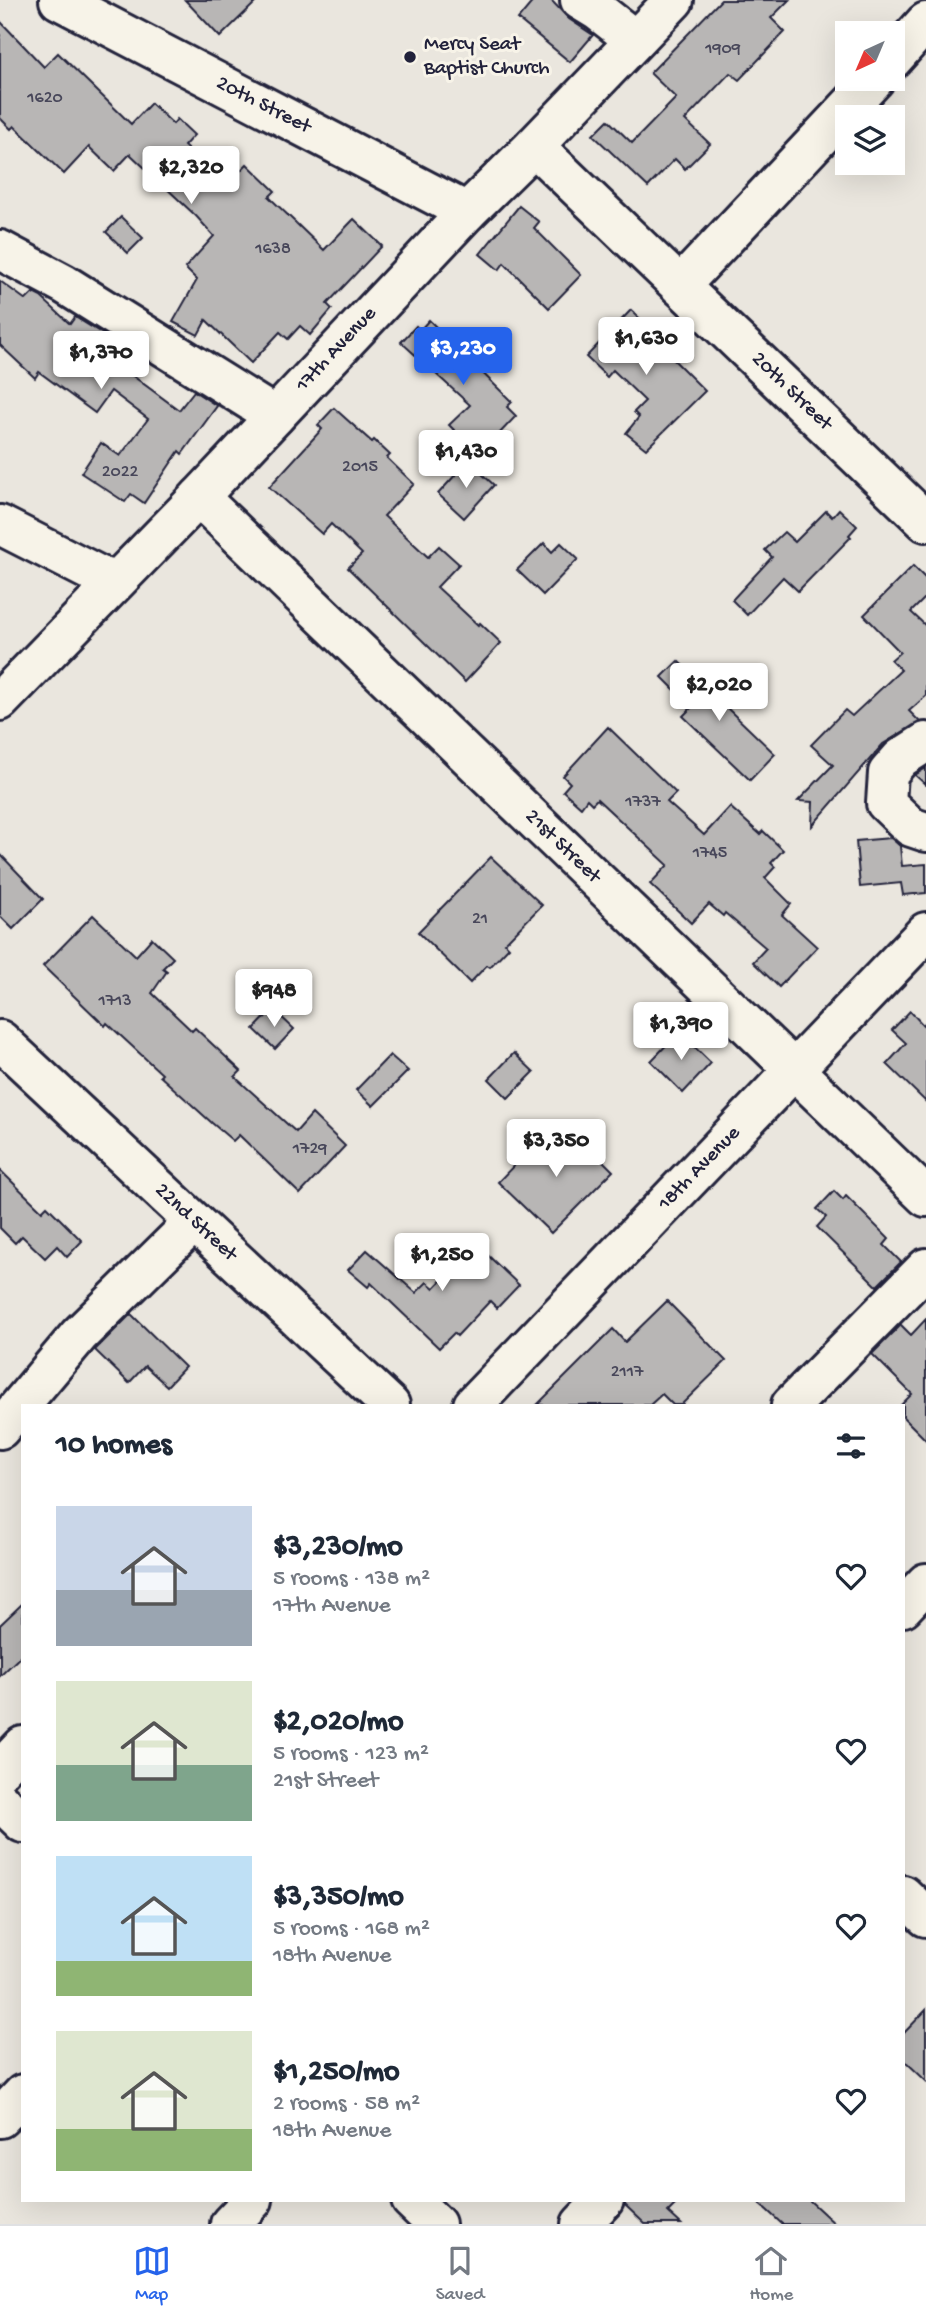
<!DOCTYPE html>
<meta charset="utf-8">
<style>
body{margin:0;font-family:"Gochi Hand",sans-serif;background:#f6f6f7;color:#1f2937;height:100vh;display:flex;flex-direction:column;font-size:26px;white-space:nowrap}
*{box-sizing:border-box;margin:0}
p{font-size:23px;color:#747a83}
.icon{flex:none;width:38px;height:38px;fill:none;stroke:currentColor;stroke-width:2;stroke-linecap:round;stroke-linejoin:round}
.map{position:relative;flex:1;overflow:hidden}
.side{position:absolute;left:21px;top:1404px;width:884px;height:798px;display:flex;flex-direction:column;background:#fff;border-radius:0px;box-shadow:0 7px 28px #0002}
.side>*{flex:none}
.needle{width:46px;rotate:224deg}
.buttons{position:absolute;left:835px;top:21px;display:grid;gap:14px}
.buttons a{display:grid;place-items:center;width:70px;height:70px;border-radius:0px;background:#fff;box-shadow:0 7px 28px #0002;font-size:35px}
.price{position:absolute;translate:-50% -60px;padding:0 16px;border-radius:7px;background:#fff;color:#222;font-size:23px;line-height:46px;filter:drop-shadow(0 2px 4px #0008)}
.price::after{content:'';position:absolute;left:50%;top:42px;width:21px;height:16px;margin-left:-10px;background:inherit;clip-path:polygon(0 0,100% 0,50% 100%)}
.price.current{background:#2563eb;color:#fff}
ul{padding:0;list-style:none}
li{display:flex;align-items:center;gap:21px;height:175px;padding:0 35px}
li span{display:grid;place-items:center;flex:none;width:196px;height:140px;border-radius:0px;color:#555}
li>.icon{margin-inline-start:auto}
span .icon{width:84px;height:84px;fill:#fffc;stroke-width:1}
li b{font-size:30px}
h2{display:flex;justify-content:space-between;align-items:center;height:84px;padding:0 35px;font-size:30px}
.dock{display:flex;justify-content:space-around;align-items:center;height:98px;border-top:2px solid #e0e1e3;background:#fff;font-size:19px;color:#747a83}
.dock a{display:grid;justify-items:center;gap:4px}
.dock .current{color:#2563eb}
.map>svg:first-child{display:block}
.building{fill:#b8b6b5;stroke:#22223b;stroke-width:2}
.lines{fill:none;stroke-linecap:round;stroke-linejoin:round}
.minor-casing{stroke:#22223b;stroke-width:44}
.minor{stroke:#f7f3e8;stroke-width:38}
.poi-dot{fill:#22223b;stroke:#f7f3e8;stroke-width:2.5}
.labels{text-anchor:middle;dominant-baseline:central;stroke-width:6;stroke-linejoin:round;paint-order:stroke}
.number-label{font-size:18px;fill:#48475a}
.poi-label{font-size:21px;fill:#22223b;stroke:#f7f3e8;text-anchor:start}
.street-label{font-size:21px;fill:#22223b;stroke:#f7f3e8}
</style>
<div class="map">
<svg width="926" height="2224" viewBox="0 0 926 2224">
<rect width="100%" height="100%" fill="#eae6de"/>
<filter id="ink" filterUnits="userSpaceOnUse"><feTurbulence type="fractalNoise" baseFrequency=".0143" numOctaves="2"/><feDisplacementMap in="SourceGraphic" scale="14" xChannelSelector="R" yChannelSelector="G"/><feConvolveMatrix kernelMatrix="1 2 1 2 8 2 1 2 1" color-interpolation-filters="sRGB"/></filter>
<g filter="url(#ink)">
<g class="building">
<polygon points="185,0 258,0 220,37"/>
<polygon points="534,0 551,0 569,19 593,35 570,62 518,19"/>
<polygon points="721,0 789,0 771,18 785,32 739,80 730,73 685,120 710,144 685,169 675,159 648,187 593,135 608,120 632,143 676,98 650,73"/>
<polygon points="0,21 44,67 58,53 131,124 151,103 173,124 177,119 194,135 184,146 226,185 247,164 275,191 269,197 324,250 354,219 382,246 327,304 332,309 310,335 300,326 288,339 280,332 251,363 206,320 198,335 173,322 197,280 185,268 214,236 196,216 130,154 114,171 89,147 64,174 14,126 11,129 0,118"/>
<polygon points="519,206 539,222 534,228 581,275 549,308 504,263 499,270 480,254"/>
<polygon points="121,217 143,238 128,253 106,232"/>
<polygon points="0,281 26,300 33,293 41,297 70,324 75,317 145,360 133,376 179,410 194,391 217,406 182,454 179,451 144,503 131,494 125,502 81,473 101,443 120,456 148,419 111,391 95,413 39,372 35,378 0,345"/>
<polygon points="631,310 661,339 657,343 705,391 646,449 626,433 639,417 634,412 645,401 613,370 607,377 586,357"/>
<polygon points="429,320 512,402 507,407 516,416 479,455 449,425 470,405 401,342 416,326 420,330"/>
<polygon points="334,408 372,442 374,440 390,455 387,458 414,484 384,516 428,557 439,546 459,564 437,587 478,625 480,623 501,643 465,682 348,568 362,554 331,524 322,534 269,487 322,429 318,425"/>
<polygon points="468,461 494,485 464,518 438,494"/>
<polygon points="839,509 857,526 849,535 851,537 798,591 783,577 747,615 732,600 772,557 765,550 784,532 795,542 826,511 832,517"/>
<polygon points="544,543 552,552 561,543 578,559 543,595 517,570"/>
<polygon points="913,566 926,579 926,597 911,612 926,626 926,696 909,711 920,722 883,744 812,826 813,802 798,801 833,765 811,745 845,710 852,716 901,670 891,660 900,652 864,615"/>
<polygon points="678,661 775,754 750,780 683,716 692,707 662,677"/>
<polygon points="608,727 676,793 667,802 704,835 730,807 760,834 763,831 783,850 771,863 775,867 765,878 791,904 782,915 817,947 779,987 753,962 766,948 725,913 723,916 709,904 691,923 650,884 668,865 597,799 592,804 587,799 581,807 563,791 570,783 563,776"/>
<polygon points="926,768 926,785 915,775"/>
<polygon points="891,838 900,846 902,866 926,864 926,893 903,895 901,883 860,887 856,841"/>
<polygon points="0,854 43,899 13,929 0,916"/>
<polygon points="491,857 542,905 505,943 509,947 490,967 487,965 470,983 418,932"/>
<polygon points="93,915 136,956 152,938 173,958 163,968 167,971 152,993 192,1031 195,1028 241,1071 235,1077 296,1132 312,1114 345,1146 300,1194 239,1135 233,1141 212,1123 160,1076 162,1074 107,1023 105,1026 43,966"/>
<polygon points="273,1009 294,1029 275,1049 254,1029"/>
<polygon points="910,1011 923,1025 926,1022 926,1102 887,1064 906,1043 892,1030"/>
<polygon points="679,1032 711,1063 683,1093 651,1061"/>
<polygon points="514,1053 534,1072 508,1098 489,1079"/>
<polygon points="390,1055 408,1071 373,1106 356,1090"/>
<polygon points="563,1127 573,1137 576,1134 613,1171 551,1233 498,1182 521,1158 527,1163"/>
<polygon points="0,1170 42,1211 47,1206 82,1241 67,1257 57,1246 45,1258 22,1236 15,1243 0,1228"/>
<polygon points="834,1191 843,1200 846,1196 889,1239 884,1245 901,1262 877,1286 817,1227 826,1217 817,1209"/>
<polygon points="476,1244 519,1285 497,1308 490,1301 457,1336 454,1333 439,1348 371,1283 368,1287 348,1270 367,1250 416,1293 427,1282 434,1288"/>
<polygon points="667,1301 726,1361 681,1405 673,1405 662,1394 650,1405 537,1405 613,1329 625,1342"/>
<polygon points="131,1314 185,1367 167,1386 145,1366 129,1383 95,1350"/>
<polygon points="926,1319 926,1440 903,1417 903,1405 901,1405 912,1394 872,1354 901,1325 911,1335"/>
<polygon points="23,1603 23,1654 0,1676 0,1625"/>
<polygon points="926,2010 926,2081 903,2059 903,2034"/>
<polygon points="625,2200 680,2200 668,2212 681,2224 645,2224 625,2205"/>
<polygon points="756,2200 809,2200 835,2224 782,2224"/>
</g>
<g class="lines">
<defs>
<g id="minor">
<polyline points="59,0 467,212"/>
<polyline points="580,0 598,11 635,40"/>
<polyline points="892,60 926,22"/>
<polyline points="534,146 926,522"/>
<polyline points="0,250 64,284 275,416"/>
<polyline points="680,286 875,79"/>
<polyline points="199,497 926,1197"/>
<polyline points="0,525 114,583"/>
<polyline points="0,701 199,497 467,212 534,146 674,0"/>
<polyline points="926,742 901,758 888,773 886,803 911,827 926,832"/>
<polyline points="0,1040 390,1405"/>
<polyline points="473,1405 926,932"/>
<polyline points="791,1405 926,1268"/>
<polyline points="0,1429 79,1335 194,1222"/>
<polyline points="903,1607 926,1583"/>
<polyline points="0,1770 23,1746"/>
<polyline points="0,1801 23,1823"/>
<polyline points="903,1895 926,1917"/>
<polyline points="0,2118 23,2094"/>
<polyline points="411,2200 436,2224"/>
<polyline points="230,2224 253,2200"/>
<polyline points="581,2224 604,2200"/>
</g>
</defs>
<use href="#minor" class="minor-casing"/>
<use href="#minor" class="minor"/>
</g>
</g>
<circle class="poi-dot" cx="410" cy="57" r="7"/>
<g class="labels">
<g class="number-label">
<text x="723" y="49">1909</text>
<text x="45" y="98">1620</text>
<text x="273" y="249">1638</text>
<text x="360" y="467">2015</text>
<text x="120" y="472">2022</text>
<text x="643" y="802">1737</text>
<text x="710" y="853">1745</text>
<text x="480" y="919">21</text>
<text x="115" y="1001">1713</text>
<text x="310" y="1149">1729</text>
<text x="627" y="1372">2117</text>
</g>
<g class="poi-label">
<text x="424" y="45">Mercy Seat<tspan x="424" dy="24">Baptist Church</tspan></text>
</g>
<g class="street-label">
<text transform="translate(263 106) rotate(27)">20th Street</text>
<text transform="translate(337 350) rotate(-47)">17th Avenue</text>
<text transform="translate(791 392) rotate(44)">20th Street</text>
<text transform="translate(562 847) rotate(44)">21st Street</text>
<text transform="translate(700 1169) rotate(-46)">18th Avenue</text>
<text transform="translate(195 1223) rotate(43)">22nd Street</text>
</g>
</g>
</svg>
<div class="buttons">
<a><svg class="needle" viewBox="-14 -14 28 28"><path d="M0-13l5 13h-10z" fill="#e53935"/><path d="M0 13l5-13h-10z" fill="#747a83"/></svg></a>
<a><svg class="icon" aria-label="layers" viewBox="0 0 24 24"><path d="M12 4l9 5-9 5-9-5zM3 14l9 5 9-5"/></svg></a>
</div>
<b class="price" style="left:191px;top:206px">$2,320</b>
<b class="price" style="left:646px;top:377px">$1,630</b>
<b class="price current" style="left:463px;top:387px">$3,230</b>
<b class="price" style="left:101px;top:391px">$1,370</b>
<b class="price" style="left:466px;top:490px">$1,430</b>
<b class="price" style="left:719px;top:723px">$2,020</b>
<b class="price" style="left:274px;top:1029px">$948</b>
<b class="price" style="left:681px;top:1062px">$1,390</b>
<b class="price" style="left:556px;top:1179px">$3,350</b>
<b class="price" style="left:442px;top:1293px">$1,250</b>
<section class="side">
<h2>10 homes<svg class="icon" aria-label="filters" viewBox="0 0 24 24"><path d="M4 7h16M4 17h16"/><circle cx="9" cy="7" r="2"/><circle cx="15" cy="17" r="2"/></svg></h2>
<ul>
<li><span style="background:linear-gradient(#c9d6e8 60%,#9aa5b1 0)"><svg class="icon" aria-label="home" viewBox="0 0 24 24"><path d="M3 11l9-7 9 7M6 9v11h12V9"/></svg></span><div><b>$3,230/mo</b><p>5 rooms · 138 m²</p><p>17th Avenue</p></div><svg class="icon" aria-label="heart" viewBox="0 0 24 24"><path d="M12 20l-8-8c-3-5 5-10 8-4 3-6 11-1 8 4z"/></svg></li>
<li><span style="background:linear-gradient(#dfe7d0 60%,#7fa58c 0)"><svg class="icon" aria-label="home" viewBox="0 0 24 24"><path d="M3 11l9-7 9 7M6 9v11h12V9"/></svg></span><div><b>$2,020/mo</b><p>5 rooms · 123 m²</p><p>21st Street</p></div><svg class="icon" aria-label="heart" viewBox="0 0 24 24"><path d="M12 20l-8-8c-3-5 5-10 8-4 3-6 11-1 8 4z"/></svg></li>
<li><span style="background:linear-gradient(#bfe0f5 75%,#8fb573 0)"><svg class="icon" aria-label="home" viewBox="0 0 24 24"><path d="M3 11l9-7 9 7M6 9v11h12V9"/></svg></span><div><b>$3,350/mo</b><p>5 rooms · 168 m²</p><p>18th Avenue</p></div><svg class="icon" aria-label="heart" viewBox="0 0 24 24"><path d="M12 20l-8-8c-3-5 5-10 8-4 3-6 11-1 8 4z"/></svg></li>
<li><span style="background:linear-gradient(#dfe7d0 70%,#8fb573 0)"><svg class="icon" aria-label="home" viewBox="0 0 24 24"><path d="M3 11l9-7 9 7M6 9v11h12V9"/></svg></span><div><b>$1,250/mo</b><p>2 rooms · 58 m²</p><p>18th Avenue</p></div><svg class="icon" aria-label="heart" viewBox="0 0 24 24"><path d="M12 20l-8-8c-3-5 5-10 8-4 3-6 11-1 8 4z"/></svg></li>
</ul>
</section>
</div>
<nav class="dock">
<a class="current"><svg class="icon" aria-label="map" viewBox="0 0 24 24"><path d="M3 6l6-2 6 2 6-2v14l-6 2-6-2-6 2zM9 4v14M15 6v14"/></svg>Map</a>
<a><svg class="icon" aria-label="saved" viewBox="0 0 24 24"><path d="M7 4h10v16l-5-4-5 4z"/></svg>Saved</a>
<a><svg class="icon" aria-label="home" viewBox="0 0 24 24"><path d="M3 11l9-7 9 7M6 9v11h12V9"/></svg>Home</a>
</nav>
